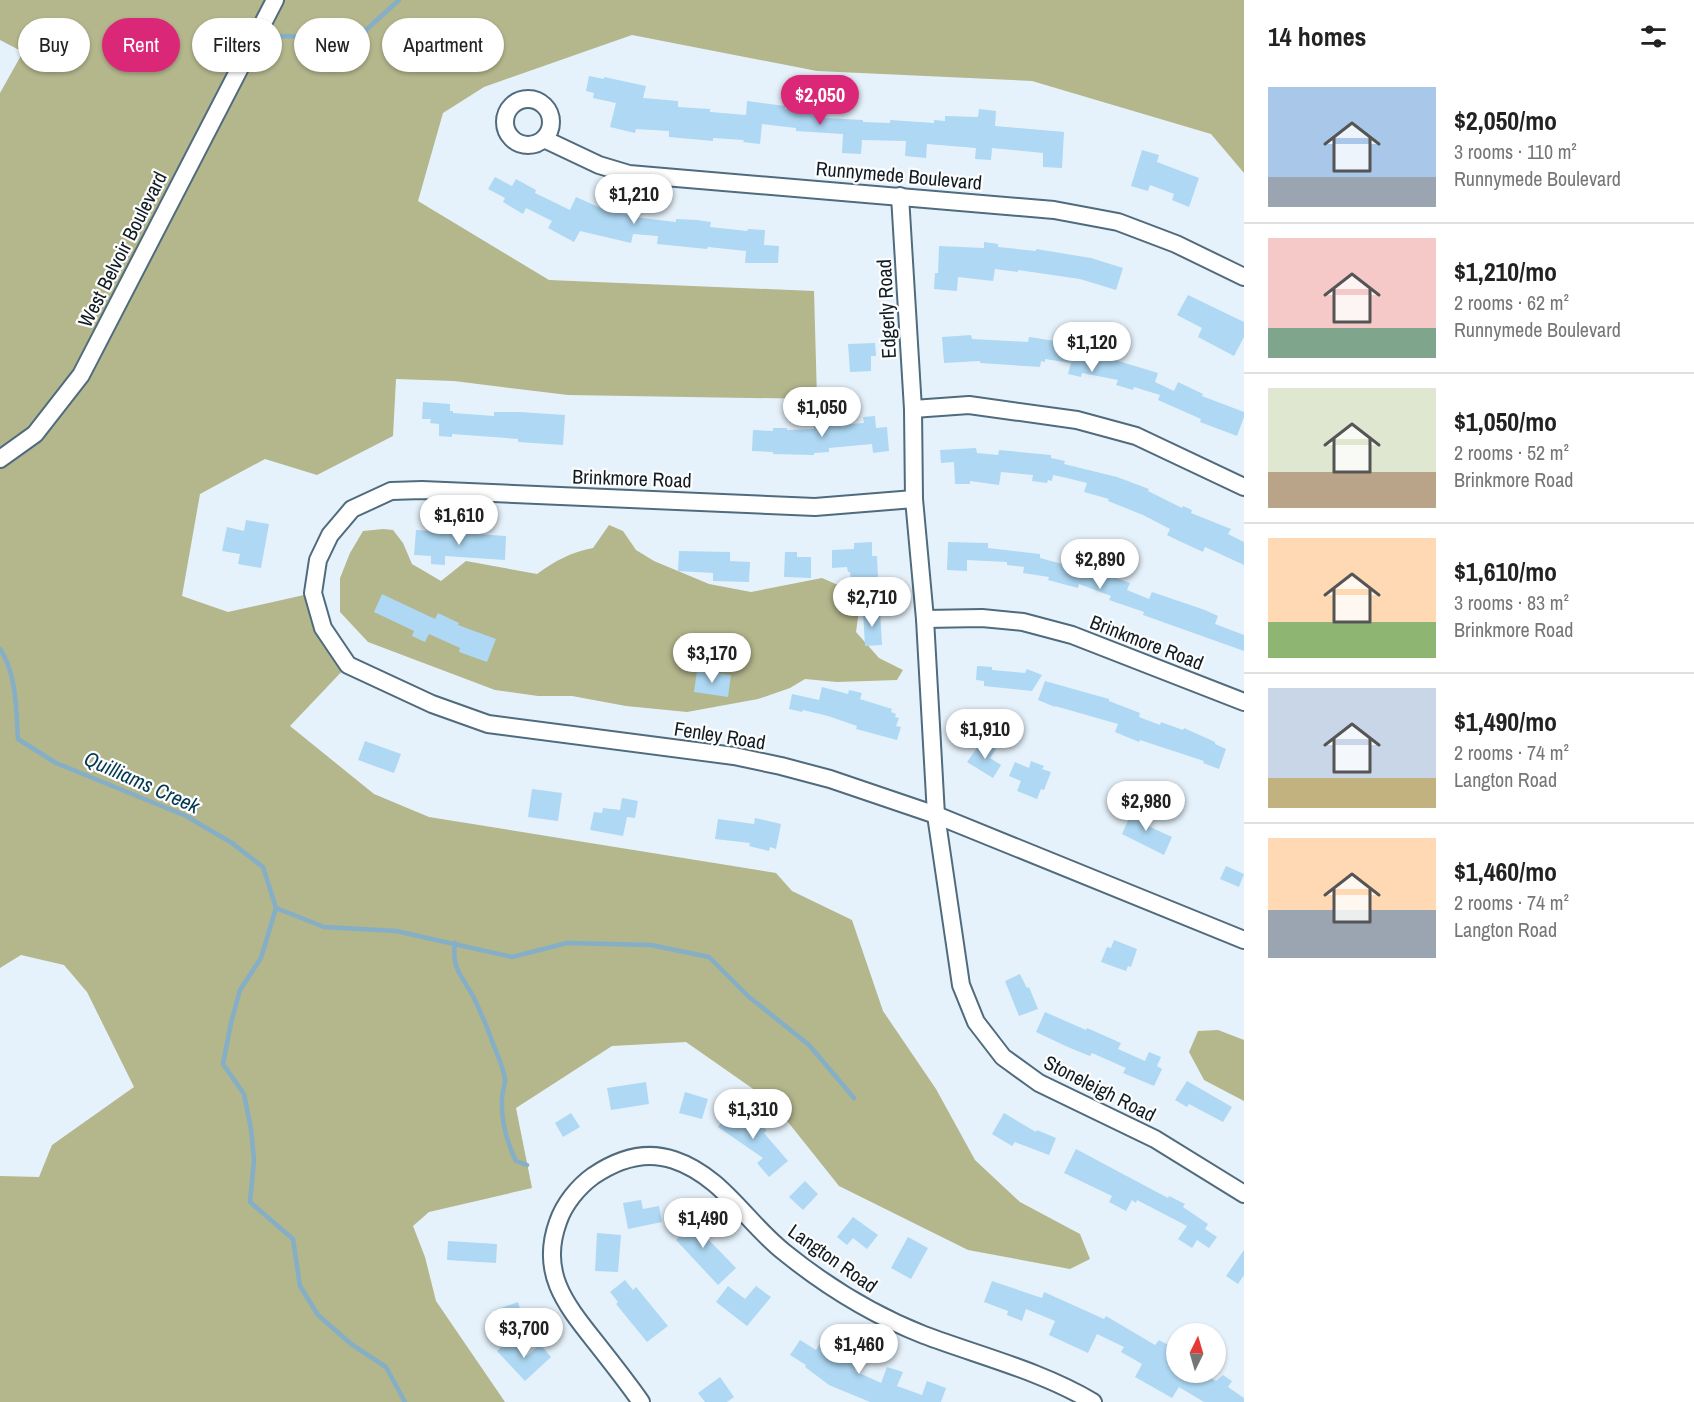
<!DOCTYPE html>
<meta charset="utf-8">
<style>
body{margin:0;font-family:"Archivo Narrow",sans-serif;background:#f6f6f6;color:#222;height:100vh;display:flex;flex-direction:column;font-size:22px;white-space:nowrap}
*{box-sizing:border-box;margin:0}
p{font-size:20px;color:#767676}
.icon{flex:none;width:33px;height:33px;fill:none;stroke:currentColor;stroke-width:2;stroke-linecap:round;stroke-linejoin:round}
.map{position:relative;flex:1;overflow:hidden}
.panel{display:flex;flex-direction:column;background:#fff;width:450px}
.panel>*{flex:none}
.banner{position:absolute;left:18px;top:18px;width:570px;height:54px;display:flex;gap:12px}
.needle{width:39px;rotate:5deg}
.tools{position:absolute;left:1166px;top:1323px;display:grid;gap:12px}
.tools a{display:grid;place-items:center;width:60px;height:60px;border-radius:50%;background:#fff;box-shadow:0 2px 4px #0004;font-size:30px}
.price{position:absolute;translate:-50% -51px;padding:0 14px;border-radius:21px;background:#fff;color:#222;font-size:20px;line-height:39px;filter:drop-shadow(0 2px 3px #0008)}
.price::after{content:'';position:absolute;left:50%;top:36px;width:18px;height:14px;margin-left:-9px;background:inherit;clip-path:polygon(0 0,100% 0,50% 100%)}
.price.on{background:#db2777;color:#fff}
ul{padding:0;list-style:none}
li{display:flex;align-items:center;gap:18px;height:150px;padding:0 24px}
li+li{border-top:2px solid #e0e0e0}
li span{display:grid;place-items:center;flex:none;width:168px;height:120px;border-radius:0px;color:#555}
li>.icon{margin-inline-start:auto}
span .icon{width:72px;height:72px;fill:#fffc;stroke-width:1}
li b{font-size:26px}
h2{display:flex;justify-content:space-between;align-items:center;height:72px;padding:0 24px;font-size:26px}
.tag{padding:0 21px;border-radius:27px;background:#fff;box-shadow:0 2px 4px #0004;font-size:21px;line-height:54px}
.tag.on{background:#db2777;color:#fff}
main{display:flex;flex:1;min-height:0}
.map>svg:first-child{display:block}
.forest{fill:#b4b68c}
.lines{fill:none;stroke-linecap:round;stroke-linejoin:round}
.stream{stroke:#85aec7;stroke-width:4.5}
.building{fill:#aed8f3}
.minor-casing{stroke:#4f6b7d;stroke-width:20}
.minor{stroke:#fff;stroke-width:16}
.labels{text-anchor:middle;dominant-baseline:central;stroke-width:4.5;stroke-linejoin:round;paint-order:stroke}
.street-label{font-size:20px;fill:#101b22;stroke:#fdfdfd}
.water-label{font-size:21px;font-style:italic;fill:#003751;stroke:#fdfdfd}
</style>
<main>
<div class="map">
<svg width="1244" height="1402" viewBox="0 0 1244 1402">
<rect width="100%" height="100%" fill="#e6f2fb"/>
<g class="forest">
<polygon points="0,0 1244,0 1244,173 1211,134 1032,81 817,71 632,35 484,87 443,113 418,201 549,280 814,291 817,399 568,395 454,381 396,379 393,436 317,475 265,459 200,494 182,596 228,612 313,593 348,665 290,726 374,794 429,817 776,873 792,891 852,920 883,1011 936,1089 975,1160 1020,1202 1080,1234 1090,1259 1070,1269 968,1250 839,1186 772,1102 686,1042 612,1046 516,1108 532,1188 429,1212 413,1226 425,1257 436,1301 505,1402 0,1402 0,1176 39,1177 52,1145 134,1087 87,992 64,965 21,955 0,968 0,93 23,52 0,40"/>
<path d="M609 525 623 531 636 550 654 561 709 584 751 592 822 578 845 588 860 603 856 632 879 658 903 670 897 680 837 682 805 679 790 688 758 699 687 712 626 706 572 696H538L495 690 368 642 340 612V578L350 553 363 531 383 529 393 530 403 543 412 564 441 581 466 561 537 574C555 561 571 552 593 548Z"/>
<polygon points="1218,1030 1244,1040 1244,1101 1204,1080 1189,1052 1198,1031"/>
</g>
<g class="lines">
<g class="stream">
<polyline points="275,36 336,37 366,30 399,0"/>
<path d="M0 649C17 674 16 710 18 739L56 763 186 816 232 843 263 867 276 908 261 958 240 990 231 1023 223 1064 244 1094 251 1129 254 1160 250 1202 293 1239 300 1286 318 1315 351 1344 386 1367 405 1402"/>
<polyline points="276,908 324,927 396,931 512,957 567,943 651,945 709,957 748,996 809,1045 854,1098"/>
<path d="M455 943C451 969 463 977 474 998 480 1011 487 1026 492 1041 496 1052 504 1068 505 1080 505 1086 502 1093 502 1098 501 1121 506 1141 516 1161L527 1165"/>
</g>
</g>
<g class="building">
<polygon points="589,76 604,79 604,77 646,86 643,98 678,101 678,107 710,109 710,112 746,115 747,101 785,106 785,109 825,112 825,118 863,120 863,122 890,123 890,120 934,123 934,120 945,121 945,116 978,117 979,109 996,111 995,126 1064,132 1062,168 1043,167 1043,153 992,148 991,160 975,159 976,148 927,144 926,158 905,156 906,141 862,140 861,154 842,153 843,134 796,131 796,128 762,124 760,144 743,142 744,140 713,138 713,141 669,137 669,131 636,129 635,133 610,127 616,103 593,98 594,93 586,91"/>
<polygon points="1142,150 1159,155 1157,162 1199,178 1189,207 1172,200 1174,194 1150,185 1148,191 1131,186"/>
<polygon points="495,177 512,186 516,179 536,190 535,193 570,210 576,197 603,209 642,218 676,222 676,219 697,220 711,222 710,227 747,231 748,229 765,230 764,245 779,246 778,263 745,263 746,251 708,247 707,249 657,244 658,236 633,234 631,243 580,231 574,242 548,228 552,221 526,208 523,214 503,202 505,198 488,189"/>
<polygon points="984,242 998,244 998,247 1036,251 1036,249 1091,258 1123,268 1116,290 1080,279 1018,270 1018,272 995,269 993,281 958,277 957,291 934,289 935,273 938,273 939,246 984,248"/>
<polygon points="1188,295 1244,322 1244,337 1234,356 1198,337 1202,328 1177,315"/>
<polygon points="971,335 972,339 1028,342 1029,337 1068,343 1067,346 1112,356 1112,359 1158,373 1155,382 1174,391 1178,382 1203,394 1202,396 1244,412 1244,417 1237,436 1200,422 1201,419 1158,400 1160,395 1134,387 1133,390 1116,385 1118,380 1082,373 1081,377 1068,374 1071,363 1045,359 1045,362 1041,361 1040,367 980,363 980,361 944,363 942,337"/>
<polygon points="875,343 876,356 871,356 871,371 850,372 848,344"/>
<polygon points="423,402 450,404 450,411 453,411 453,413 494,416 494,412 520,412 565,415 563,445 518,442 518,439 493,437 452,434 452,437 439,436 439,424 430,423 431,419 422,419"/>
<polygon points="875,416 876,428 887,427 889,451 873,453 872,444 829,448 829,452 814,453 814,455 773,454 773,452 752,451 753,430 773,431 773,428 787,428 787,430 814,429 814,424 836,423 836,425 864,423 863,417"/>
<polygon points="976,448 977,453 998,455 999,450 1051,455 1051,458 1065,461 1064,464 1117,477 1149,489 1148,491 1182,508 1183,506 1192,510 1191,513 1231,529 1228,534 1244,542 1244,565 1205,547 1203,552 1177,540 1167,535 1170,529 1143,515 1108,501 1109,499 1084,492 1087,483 1067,478 1053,475 1052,481 1048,480 1047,483 1032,481 1033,475 1001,472 999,485 970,481 970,484 955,484 954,462 941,463 940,450"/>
<polygon points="246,520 269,524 261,568 238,564 240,554 222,551 227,527 244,531"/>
<polygon points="416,530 506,536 505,560 445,556 445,565 431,564 431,556 414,555"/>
<polygon points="872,542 872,556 877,556 878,579 851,582 850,572 848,572 847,567 832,568 832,550 854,549 854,543"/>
<polygon points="948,542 988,543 988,548 1040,554 1040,558 1096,573 1097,571 1130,583 1127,590 1149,599 1152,592 1205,610 1218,616 1215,624 1244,635 1244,651 1143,615 1144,612 1109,600 1111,596 1079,584 1078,588 1048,580 1049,577 1023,573 1024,567 1007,565 1007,562 967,560 967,571 947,570"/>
<polygon points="679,551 730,552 730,561 750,562 749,582 713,581 713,573 678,571"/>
<polygon points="785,552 797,552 797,557 811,557 811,578 784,577"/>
<polygon points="382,594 435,619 438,613 459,623 458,625 496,639 487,662 459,652 460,648 429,634 425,642 412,636 414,631 374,612"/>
<polygon points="880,610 882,645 865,646 863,611"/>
<polygon points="977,666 992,667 992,670 1025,673 1027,669 1042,675 1032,691 984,686 984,681 976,680"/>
<polygon points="697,670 731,675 728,697 694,692"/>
<polygon points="1045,681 1109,699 1109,701 1140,713 1139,717 1160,725 1161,722 1183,730 1184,728 1215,742 1215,744 1226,749 1219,769 1203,763 1204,761 1140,740 1139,742 1115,732 1118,724 1055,706 1055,707 1038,700"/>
<polygon points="822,687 848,694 849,690 862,693 860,699 892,709 891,712 896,714 895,717 899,718 896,726 901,727 897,740 856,729 857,726 828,716 803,710 802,712 789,709 792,694 819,700"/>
<polygon points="365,741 401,754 394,773 358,760"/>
<polygon points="982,741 996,749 990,758 1001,765 993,778 967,762"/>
<polygon points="1031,761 1044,766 1042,769 1051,772 1044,790 1041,789 1037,799 1017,791 1021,781 1009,776 1015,762 1029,768"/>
<polygon points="532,789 562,793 558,821 528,817"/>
<polygon points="622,798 638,801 635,818 627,817 623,836 590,830 594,812 602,813 603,808 620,810"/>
<polygon points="1135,805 1151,813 1146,825 1172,837 1164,855 1122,834"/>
<polygon points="755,818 781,824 776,849 770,847 769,851 749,846 750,843 715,839 718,819 754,824"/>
<polygon points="1226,866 1244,874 1239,887 1220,879"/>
<polygon points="1114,940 1137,949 1131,967 1128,966 1126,971 1101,962 1107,947 1111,948"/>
<polygon points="1020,974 1027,988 1029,987 1038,1009 1019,1016 1005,981"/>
<polygon points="1045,1012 1086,1030 1087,1028 1121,1043 1118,1049 1145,1061 1149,1052 1161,1057 1157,1066 1162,1069 1154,1086 1123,1073 1126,1068 1092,1053 1090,1056 1070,1048 1036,1032"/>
<polygon points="1187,1081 1232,1107 1223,1122 1189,1104 1187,1107 1175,1100"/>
<polygon points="646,1082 649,1104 611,1110 607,1088"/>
<polygon points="685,1092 708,1099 702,1119 679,1113"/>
<polygon points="732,1106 767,1130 764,1133 788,1161 769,1177 757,1163 763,1158 718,1127"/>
<polygon points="571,1113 580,1127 563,1137 555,1123"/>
<polygon points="1004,1113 1036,1132 1037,1130 1056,1138 1049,1155 1015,1142 1012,1146 992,1134"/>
<polygon points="1076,1149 1168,1198 1169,1196 1185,1204 1183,1207 1208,1224 1205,1229 1217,1237 1209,1248 1197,1240 1192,1248 1178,1239 1187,1226 1137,1200 1136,1203 1132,1200 1126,1211 1109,1202 1112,1196 1064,1173"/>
<polygon points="805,1181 818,1194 803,1210 789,1197"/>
<polygon points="641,1200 643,1209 659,1206 662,1222 628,1229 623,1203"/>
<polygon points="688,1210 699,1220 696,1223 708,1235 706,1237 736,1268 718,1285 676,1240 685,1231 676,1222"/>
<polygon points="853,1217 878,1235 867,1249 853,1238 847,1245 837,1237"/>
<polygon points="597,1233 621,1235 618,1272 595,1271"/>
<polygon points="908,1237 928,1248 911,1279 891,1268"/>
<polygon points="448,1241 497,1244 496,1263 447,1260"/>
<polygon points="1244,1250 1244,1275 1238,1284 1226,1276"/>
<polygon points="625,1280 633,1290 636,1287 668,1326 647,1342 616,1304 618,1302 610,1292"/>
<polygon points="992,1281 1042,1298 1044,1292 1104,1319 1106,1316 1155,1345 1159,1340 1176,1349 1176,1372 1201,1372 1216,1381 1223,1375 1232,1381 1228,1387 1244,1398 1244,1402 1204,1402 1179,1387 1172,1398 1135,1377 1142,1364 1121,1352 1124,1347 1097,1334 1088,1353 1049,1335 1055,1321 1026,1309 1022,1321 1007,1315 1008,1311 984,1302"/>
<polygon points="728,1286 745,1299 756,1286 771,1297 747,1326 716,1302"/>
<polygon points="518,1302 525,1325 503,1332 495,1310"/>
<polygon points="826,1335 862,1355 855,1371 881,1383 887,1367 903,1372 897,1386 922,1395 927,1381 946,1388 941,1402 870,1402 829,1385 805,1367 806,1365 790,1355 800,1340 816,1350"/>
<polygon points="511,1338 527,1356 540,1344 551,1357 525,1381 497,1351"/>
<polygon points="720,1377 734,1397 727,1402 705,1402 698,1393"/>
</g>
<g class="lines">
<defs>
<g id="minor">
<circle cx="528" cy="122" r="23"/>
<polyline points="544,139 599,165 629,174 1054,210 1118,222 1176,244 1244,277"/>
<polyline points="900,196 913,409 914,499 925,619 936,815 961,985 976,1022 1003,1057 1039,1083 1155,1139 1244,1194"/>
<polyline points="913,409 969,405 1077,420 1136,436 1244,487"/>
<polyline points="0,459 35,434 81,375 275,0"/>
<polyline points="914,499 815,507 422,490 391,491 352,509 330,535 318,560 313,593 323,628 348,665 432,704 488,724 734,756 781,766 830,779 936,815 1244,940"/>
<polyline points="925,619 982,618 1023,622 1072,635 1244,702"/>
<path d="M641 1402C627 1382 612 1363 597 1344 567 1306 539 1274 558 1222 564 1204 578 1187 593 1176 618 1159 645 1150 674 1160 722 1176 746 1222 784 1252 826 1286 873 1315 924 1335 980 1356 1041 1371 1093 1402"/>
</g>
</defs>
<use href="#minor" class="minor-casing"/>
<use href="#minor" class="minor"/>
</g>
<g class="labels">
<g class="street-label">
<text transform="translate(899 175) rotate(5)">Runnymede Boulevard</text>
<text transform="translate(122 249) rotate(-63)">West Belvoir Boulevard</text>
<text transform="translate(886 309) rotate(-93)">Edgerly Road</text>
<text transform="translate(632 478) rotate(2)">Brinkmore Road</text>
<text transform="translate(1147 642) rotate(21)">Brinkmore Road</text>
<text transform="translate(720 735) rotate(9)">Fenley Road</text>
<text transform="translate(1100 1088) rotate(27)">Stoneleigh Road</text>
<text transform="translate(833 1258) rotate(35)">Langton Road</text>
</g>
<g class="water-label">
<text transform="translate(142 782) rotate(24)">Quilliams Creek</text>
</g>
</g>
</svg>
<div class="tools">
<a><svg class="needle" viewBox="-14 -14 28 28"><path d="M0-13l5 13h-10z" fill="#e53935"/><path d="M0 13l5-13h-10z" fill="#767676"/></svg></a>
</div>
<b class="price on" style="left:820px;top:126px">$2,050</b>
<b class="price" style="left:634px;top:225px">$1,210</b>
<b class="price" style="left:1092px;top:373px">$1,120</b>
<b class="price" style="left:822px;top:438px">$1,050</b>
<b class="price" style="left:459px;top:546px">$1,610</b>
<b class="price" style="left:1100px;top:590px">$2,890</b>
<b class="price" style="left:872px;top:628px">$2,710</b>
<b class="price" style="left:712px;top:684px">$3,170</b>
<b class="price" style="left:985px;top:760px">$1,910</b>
<b class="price" style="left:1146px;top:832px">$2,980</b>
<b class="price" style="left:753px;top:1140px">$1,310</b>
<b class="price" style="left:703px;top:1249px">$1,490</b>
<b class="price" style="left:524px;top:1359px">$3,700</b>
<b class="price" style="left:859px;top:1375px">$1,460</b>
<div class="banner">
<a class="tag">Buy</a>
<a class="tag on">Rent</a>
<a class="tag">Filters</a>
<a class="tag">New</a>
<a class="tag">Apartment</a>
</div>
</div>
<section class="panel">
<h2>14 homes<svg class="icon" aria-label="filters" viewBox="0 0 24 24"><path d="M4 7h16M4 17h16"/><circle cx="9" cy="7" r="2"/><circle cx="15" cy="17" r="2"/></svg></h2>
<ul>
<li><span style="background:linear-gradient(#a9c7e8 75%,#9aa5b1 0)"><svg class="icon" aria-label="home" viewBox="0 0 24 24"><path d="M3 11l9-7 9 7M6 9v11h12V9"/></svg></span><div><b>$2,050/mo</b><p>3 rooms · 110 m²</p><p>Runnymede Boulevard</p></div></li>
<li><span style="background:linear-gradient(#f6c9c9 75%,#7fa58c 0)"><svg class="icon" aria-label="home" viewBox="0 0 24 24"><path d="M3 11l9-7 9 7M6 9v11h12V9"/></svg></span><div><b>$1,210/mo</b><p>2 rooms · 62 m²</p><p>Runnymede Boulevard</p></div></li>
<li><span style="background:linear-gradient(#dfe7d0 70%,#b9a48a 0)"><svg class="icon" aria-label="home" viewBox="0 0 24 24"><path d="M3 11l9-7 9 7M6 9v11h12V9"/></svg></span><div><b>$1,050/mo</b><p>2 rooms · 52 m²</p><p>Brinkmore Road</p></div></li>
<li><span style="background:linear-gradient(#ffd9b3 70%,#8fb573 0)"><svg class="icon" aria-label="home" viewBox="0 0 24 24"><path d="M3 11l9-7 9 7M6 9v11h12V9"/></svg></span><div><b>$1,610/mo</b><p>3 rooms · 83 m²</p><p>Brinkmore Road</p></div></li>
<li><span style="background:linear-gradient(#c9d6e8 75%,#c2b280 0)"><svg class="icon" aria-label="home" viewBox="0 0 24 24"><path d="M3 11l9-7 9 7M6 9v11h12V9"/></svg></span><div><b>$1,490/mo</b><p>2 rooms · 74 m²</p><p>Langton Road</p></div></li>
<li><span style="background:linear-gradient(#ffd9b3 60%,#9aa5b1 0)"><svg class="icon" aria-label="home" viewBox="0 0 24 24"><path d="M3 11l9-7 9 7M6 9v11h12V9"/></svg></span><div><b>$1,460/mo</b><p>2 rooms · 74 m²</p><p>Langton Road</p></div></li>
</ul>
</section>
</main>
